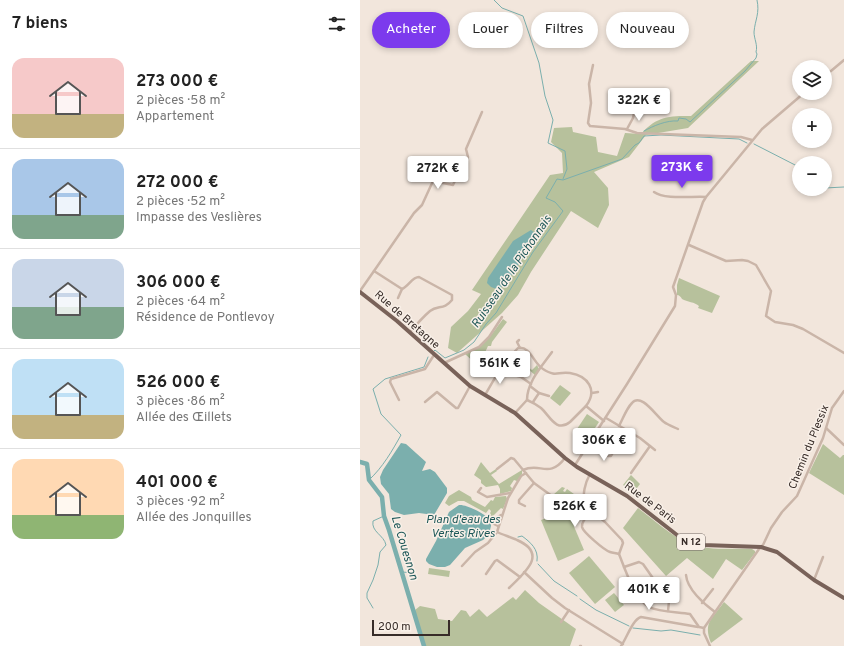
<!DOCTYPE html>
<html lang="fr">
<meta charset="utf-8">
<style>
body{margin:0;font-family:Overpass,sans-serif;background:#f6f6f6;color:#222;height:100vh;display:flex;flex-direction:column;font-size:15px;white-space:nowrap}
*{box-sizing:border-box;margin:0}
p{font-size:13px;color:#767676}
.icon{flex:none;width:22px;height:22px;fill:none;stroke:currentColor;stroke-width:2;stroke-linecap:round;stroke-linejoin:round}
.map{position:relative;flex:1;overflow:hidden}
.panel{display:flex;flex-direction:column;background:#fff;width:360px}
.panel>*{flex:none}
.guide{position:absolute;left:12px;top:12px;width:380px;height:36px;display:flex;gap:8px}
.buttons{position:absolute;left:432px;top:60px;display:grid;gap:8px}
.buttons a{display:grid;place-items:center;width:40px;height:40px;border-radius:50%;background:#fff;box-shadow:0 2px 6px #0003;font-size:20px}
.scale{position:absolute;left:12px;bottom:10px;width:78px;box-sizing:border-box;padding-left:4px;border:2px solid #372c28;border-top:0;font-size:11px;line-height:14px;white-space:nowrap;color:#372c28;-webkit-text-stroke:3px #f9f0e8;paint-order:stroke}
.price{position:absolute;translate:-50% -34px;padding:0 9px;border-radius:4px;background:#fff;color:#222;font-size:13px;line-height:26px;filter:drop-shadow(0 1px 2px #0008)}
.price::after{content:'';position:absolute;left:50%;top:24px;width:12px;height:9px;margin-left:-6px;background:inherit;clip-path:polygon(0 0,100% 0,50% 100%)}
.price.active{background:#7c3aed;color:#fff}
ul{padding:0;list-style:none}
li{display:flex;align-items:center;gap:12px;height:100px;padding:0 12px}
li+li{border-top:1px solid #e0e0e0}
li span{display:grid;place-items:center;flex:none;width:112px;height:80px;border-radius:12px;color:#555}
li>.icon{margin-inline-start:auto}
span .icon{width:48px;height:48px;fill:#fffc;stroke-width:1}
li b{font-size:17px}
h2{display:flex;justify-content:space-between;align-items:center;height:48px;padding:0 12px;font-size:17px}
.chip{padding:0 14px;border-radius:18px;background:#fff;box-shadow:0 2px 6px #0003;font-size:14px;line-height:36px}
.chip.active{background:#7c3aed;color:#fff}
main{display:flex;flex:1;min-height:0}
.map>svg:first-child{display:block}
.green{fill:#b7c19c}
.water{fill:#7bafad}
.lines{fill:none;stroke-linecap:round;stroke-linejoin:round}
.stream{stroke:#7bafad;stroke-width:1}
.river{stroke:#7bafad;stroke-width:4.5}
.minor{stroke:#cab5a8;stroke-width:2.5}
.primary{stroke:#796259;stroke-width:4}
.labels{text-anchor:middle;dominant-baseline:central;stroke-width:3;stroke-linejoin:round;paint-order:stroke}
.shield{fill:#f9f0e8;stroke:#716762;stroke-width:1}
.shield-label{font-size:10px;font-weight:bold;fill:#372c28}
.street-label{font-size:11px;fill:#372c28;stroke:#f9f0e8}
.water-label{font-size:12px;font-style:italic;fill:#1e5858;stroke:#f9f0e8}
</style>
<main>
<section class="panel">
<h2>7 biens<svg class="icon" aria-label="filters" viewBox="0 0 24 24"><path d="M4 7h16M4 17h16"/><circle cx="9" cy="7" r="2"/><circle cx="15" cy="17" r="2"/></svg></h2>
<ul>
<li><span style="background:linear-gradient(#f6c9c9 70%,#c2b280 0)"><svg class="icon" aria-label="home" viewBox="0 0 24 24"><path d="M3 11l9-7 9 7M6 9v11h12V9"/></svg></span><div><b>273 000 €</b><p>2 pièces · 58 m²</p><p>Appartement</p></div></li>
<li><span style="background:linear-gradient(#a9c7e8 70%,#7fa58c 0)"><svg class="icon" aria-label="home" viewBox="0 0 24 24"><path d="M3 11l9-7 9 7M6 9v11h12V9"/></svg></span><div><b>272 000 €</b><p>2 pièces · 52 m²</p><p>Impasse des Veslières</p></div></li>
<li><span style="background:linear-gradient(#c9d6e8 60%,#7fa58c 0)"><svg class="icon" aria-label="home" viewBox="0 0 24 24"><path d="M3 11l9-7 9 7M6 9v11h12V9"/></svg></span><div><b>306 000 €</b><p>2 pièces · 64 m²</p><p>Résidence de Pontlevoy</p></div></li>
<li><span style="background:linear-gradient(#bfe0f5 70%,#c2b280 0)"><svg class="icon" aria-label="home" viewBox="0 0 24 24"><path d="M3 11l9-7 9 7M6 9v11h12V9"/></svg></span><div><b>526 000 €</b><p>3 pièces · 86 m²</p><p>Allée des Œillets</p></div></li>
<li><span style="background:linear-gradient(#ffd9b3 70%,#8fb573 0)"><svg class="icon" aria-label="home" viewBox="0 0 24 24"><path d="M3 11l9-7 9 7M6 9v11h12V9"/></svg></span><div><b>401 000 €</b><p>3 pièces · 92 m²</p><p>Allée des Jonquilles</p></div></li>
</ul>
</section>
<div class="map">
<svg width="484" height="646" viewBox="0 0 484 646">
<rect width="100%" height="100%" fill="#f2e6dc"/>
<g class="green">
<path d="M391 61H399L328 128 286 135 269 157 234 172 248 188 249 205 238 228 211 211 171 272 158 295 142 313 97 353 88 348 91 327 108 311 121 294 112 290 190 175 203 173 202 153 191 142 194 128 212 127 213 132 236 137 238 152 257 156 265 133 281 134C297 116 309 116 331 116Z"/>
<path d="M319 278 360 296 352 313 338 308 339 306C335 302 327 302 322 299 321 297 319 295 317 295V285Z"/>
<path d="M143 319 147 322 132 342 131 346H128L123 357 117 365 105 354C125 347 131 335 143 319Z"/>
<polygon points="166,351 167,352 160,361 172,370 177,365 179,369 175,375 162,364 155,373 153,373 158,366 149,359 151,358 156,363"/>
<polygon points="200,385 211,393 200,406 190,398"/>
<polygon points="227,414 239,422 225,443 213,435"/>
<polygon points="463,444 480,458 483,455 484,455 484,495 449,473"/>
<polygon points="121,462 130,473 136,469 137,471 131,475 139,484 162,470 162,474 157,481 154,480 150,486 152,488 151,491 140,494 140,489 138,485 126,487 121,483 121,480 114,475"/>
<polygon points="271,475 280,484 274,492 263,485"/>
<path d="M202 487 205 488 203 491 205 492 207 489 214 494 220 500C211 508 201 500 193 495Z"/>
<polygon points="99,490 111,497 112,500 125,507 131,500 133,501 135,497 146,496 147,499 143,509 141,508 133,516 134,517 129,516 131,511 129,509 126,513 104,501 98,501 89,506 85,503 89,496"/>
<path d="M278 508C294 520 311 536 330 544 349 551 373 548 392 549L395 551V553L382 570 366 559 353 579 327 558 306 576 263 528Z"/>
<polygon points="207,510 224,550 198,561 181,520"/>
<polygon points="229,556 255,587 235,604 209,573"/>
<polygon points="69,568 90,571 89,577 68,574"/>
<polygon points="165,590 179,603 216,629 210,646 64,646 55,610 60,606 75,609 78,619 92,621 101,610 106,611 110,617 119,609 127,617 153,597 156,600"/>
<polygon points="254,593 264,605 255,612 245,600"/>
<path d="M364 602 383 619 351 643C343 622 352 619 364 602Z"/>
</g>
<g class="water">
<polygon points="171,230 175,233 176,238 149,279 141,288 139,290 131,287 127,283 128,278 153,241"/>
<polygon points="41,443 46,444 66,462 62,471 70,469 75,472 87,488 87,493 74,515 59,513 44,515 35,512 31,509 29,494 21,484 20,477 23,470"/>
<path d="M99 505C106 504 125 514 129 519 131 522 131 523 131 526L129 534 123 540 105 548 90 565 85 567H77L69 564 66 561V559L76 541 89 512Z"/>
</g>
<g class="lines">
<g class="stream">
<polyline points="134,0 142,8 163,16 179,63 185,96 193,120 188,143 205,151 207,169 203,179"/>
<path d="M284 131C293 126 307 120 318 121L319 118 326 119 330 122 385 71 396 58 397 54 396 52C398 45 394 39 394 32 395 20 400 13 397 0"/>
<polyline points="394,144 439,167"/>
<polyline points="465,188 484,187"/>
<polyline points="74,351 75,350 85,358 104,350 114,342 126,324 136,313 173,252 203,211 195,202 186,198 197,179 203,180 262,159 275,145 279,143 284,136 301,135 379,139 387,143"/>
<path d="M9 480C23 467 32 451 41 435L21 414 13 389 25 379 64 367 68 357"/>
<path d="M158 537 162 536C170 542 179 549 177 561"/>
<polyline points="178,564 194,581 217,596"/>
<polyline points="42,572 54,573"/>
<polyline points="220,599 236,610 269,626"/>
<path d="M13 608 7 598V593L13 580 18 565 20 552 26 545C24 535 11 532 13 521L24 516"/>
<polyline points="273,628 301,631 311,630 340,635"/>
</g>
<polyline class="river" points="0,462 7,464 9,480 22,497 24,516 29,530 64,646"/>
<g class="minor">
<polyline points="233,65 229,84 231,103 228,123 230,126 265,129 277,133 381,137 392,140"/>
<polyline points="465,76 484,60"/>
<polyline points="267,129 273,118 275,108"/>
<polyline points="49,168 70,178 73,181"/>
<path d="M294 192C305 200 332 196 346 197"/>
<polyline points="329,245 366,261 382,260 388,261 396,265 411,291 406,316 415,322 433,325 443,329 484,353"/>
<polyline points="14,271 54,213 62,205 73,181 93,185 98,174 108,157 106,149 122,112"/>
<path d="M0 291 14 271 42 289C49 286 52 277 59 277L92 295V300C84 310 78 305 70 311 63 317 56 325 50 332"/>
<polyline points="38,298 42,289"/>
<polyline points="159,340 157,342 160,348"/>
<polyline points="84,363 119,347 129,337 142,317"/>
<path d="M171 384 161 377 146 373 143 366 144 363 158 348C171 346 173 363 183 369 197 378 197 371 210 373 228 376 238 390 226 406L244 421"/>
<polyline points="170,386 179,393 173,402"/>
<polyline points="179,393 189,396"/>
<polyline points="232,393 238,392"/>
<path d="M125 395C131 385 136 375 143 366"/>
<polyline points="39,400 30,382 31,379 65,369 74,355"/>
<path d="M167 400C172 402 177 405 181 408 190 416 196 433 210 422L226 406"/>
<polyline points="65,402 77,392 96,408 98,408 110,386"/>
<path d="M155 413 167 400C167 382 182 366 192 352"/>
<polyline points="246,418 280,438 295,450"/>
<path d="M259 426C263 419 266 409 272 403 281 392 296 416 304 422 308 425 314 427 318 429"/>
<polyline points="466,428 484,445"/>
<polyline points="229,443 233,447 248,456 251,456 255,449"/>
<polyline points="215,465 267,384 315,306 316,295 313,287 343,202 346,197 402,129 444,93"/>
<polyline points="137,469 151,458 154,459 174,483 196,499 211,505 224,500"/>
<path d="M163 470C180 462 189 479 205 458"/>
<polyline points="271,473 290,446"/>
<path d="M230 474C225 483 222 495 225 504L245 522 262 540 263 543 259 554C265 569 275 600 289 607 299 612 318 612 330 614L339 627 344 628"/>
<polyline points="121,488 118,492 127,497 150,493"/>
<polyline points="165,506 159,503 159,500 174,483"/>
<path d="M232 511C228 515 221 521 222 527 223 532 244 550 250 552 253 553 256 553 259 554"/>
<polyline points="138,526 134,524 131,519 136,518 141,515"/>
<path d="M137 532C143 535 151 537 157 540 189 554 164 573 149 588"/>
<polyline points="102,566 115,552 128,543 137,532 148,498 161,476 166,473"/>
<polyline points="264,567 279,562 283,564 309,601 308,611"/>
<polyline points="164,572 192,598 205,608 263,644"/>
<polyline points="126,574 135,561 137,560 160,577"/>
<path d="M326 575C327 589 344 604 355 612"/>
<polyline points="454,580 463,557"/>
<polyline points="342,603 353,589"/>
<polyline points="201,622 209,610"/>
<polyline points="220,646 221,646"/>
<path d="M261 646C267 638 272 620 281 617L338 627"/>
<polyline points="350,646 344,633 344,628 399,549 403,545 411,528 422,512 437,496 463,438 472,408 484,391"/>
</g>
<polyline class="primary" points="0,292 37,321 110,386 155,413 205,458 217,467 267,496 317,535 331,542 343,545 401,547 417,552 454,580 484,598"/>
</g>
<g class="labels">
<rect class="shield" x="317" y="534" width="28" height="16" rx="3"/>
<g class="shield-label">
<text x="331" y="542">N 12</text>
</g>
<g class="street-label">
<text transform="translate(47 320) rotate(41)">Rue de Bretagne</text>
<text transform="translate(449 447) rotate(-68)">Chemin du Plessix</text>
<text transform="translate(290 503) rotate(37)">Rue de Paris</text>
</g>
<g class="water-label">
<text transform="translate(152 272) rotate(-56)">Ruisseau de la Pichonnais</text>
<text x="103" y="520">Plan d'eau des<tspan x="103" dy="14">Vertes Rives</tspan></text>
<text transform="translate(44 548) rotate(73)">Le Couesnon</text>
</g>
</g>
</svg>
<div class="buttons">
<a><svg class="icon" aria-label="layers" viewBox="0 0 24 24"><path d="M12 4l9 5-9 5-9-5zM3 14l9 5 9-5"/></svg></a>
<a>+</a>
<a>−</a>
</div>
<div class="scale">200 m</div>
<b class="price" style="left:279px;top:122px">322K €</b>
<b class="price active" style="left:322px;top:189px">273K €</b>
<b class="price" style="left:78px;top:190px">272K €</b>
<b class="price" style="left:140px;top:385px">561K €</b>
<b class="price" style="left:244px;top:462px">306K €</b>
<b class="price" style="left:215px;top:528px">526K €</b>
<b class="price" style="left:289px;top:611px">401K €</b>
<div class="guide">
<a class="chip active">Acheter</a>
<a class="chip">Louer</a>
<a class="chip">Filtres</a>
<a class="chip">Nouveau</a>
</div>
</div>
</main>
